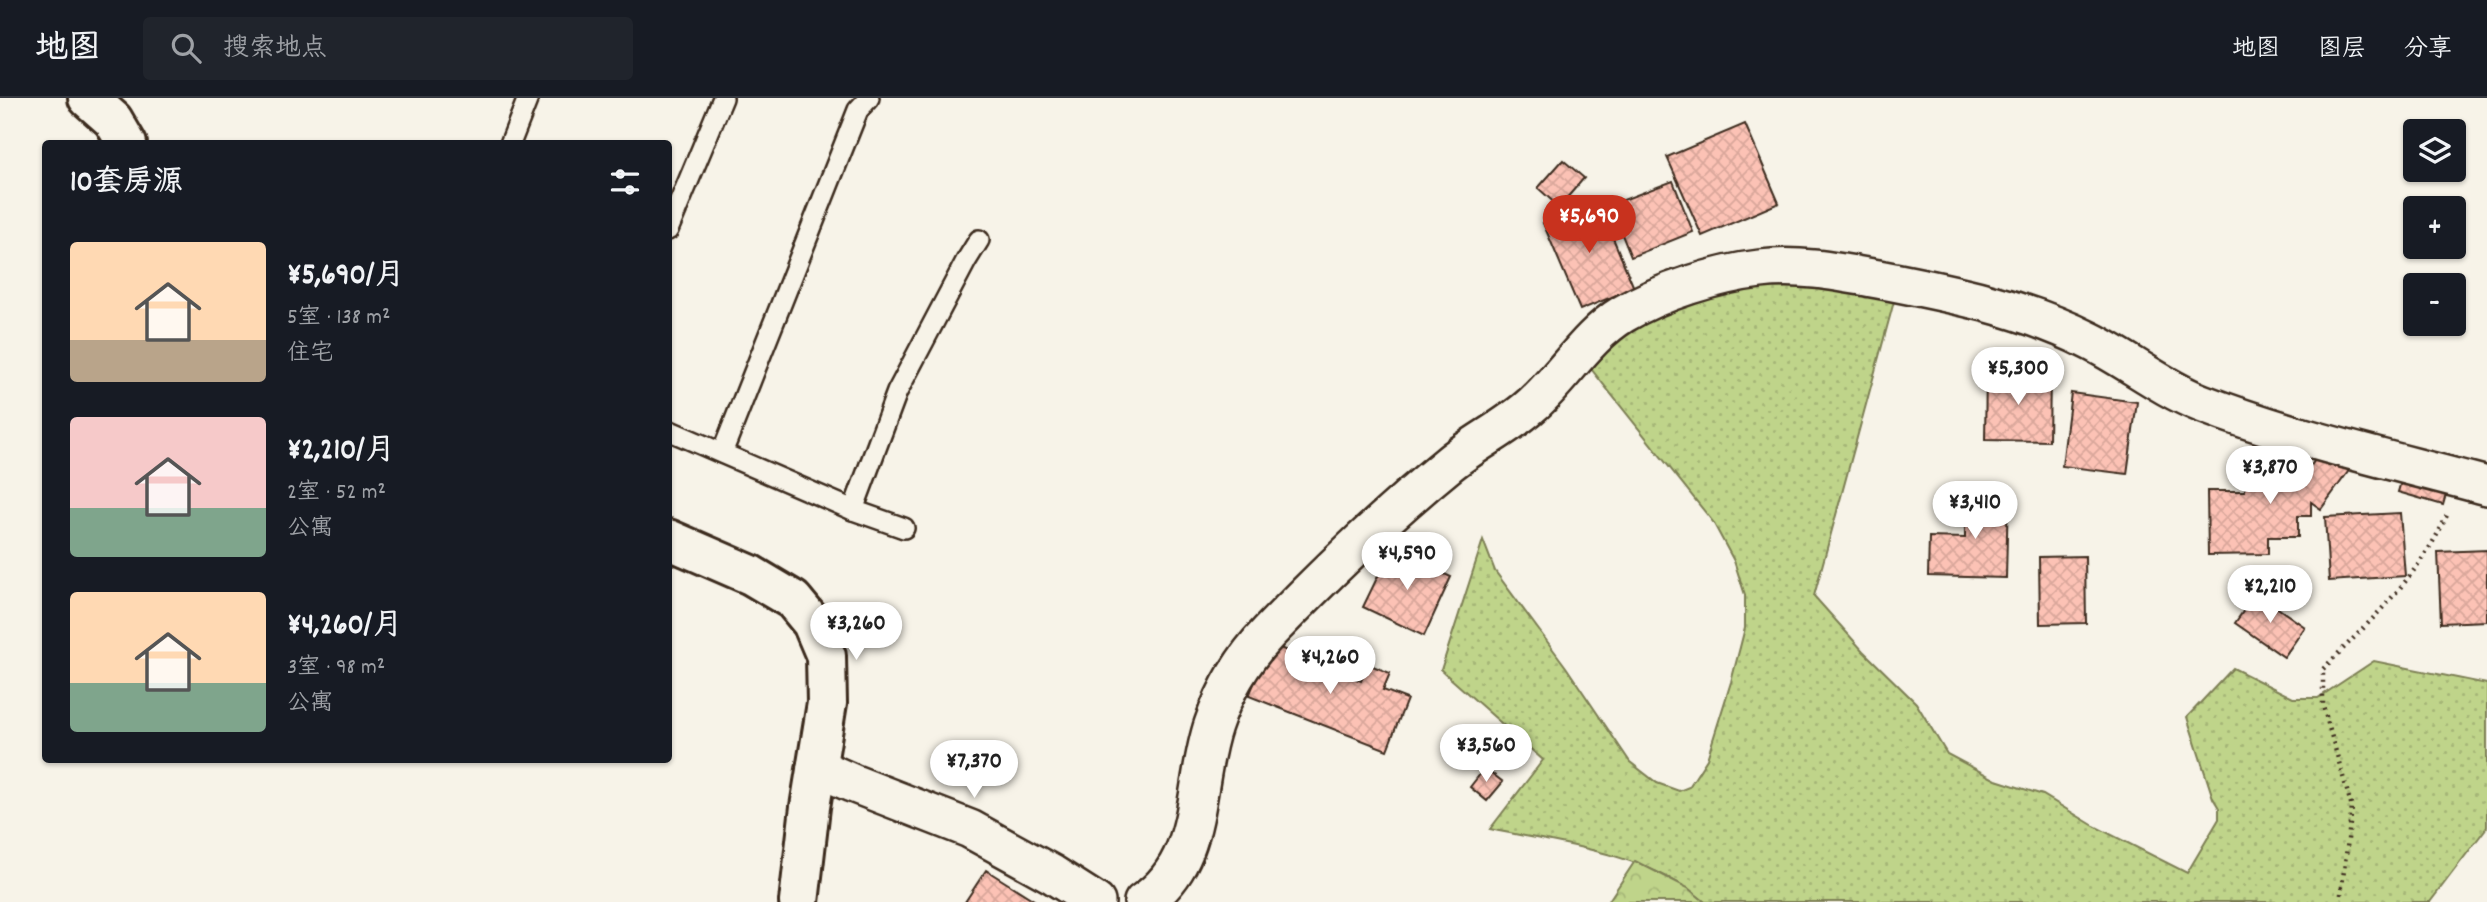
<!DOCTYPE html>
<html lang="zh">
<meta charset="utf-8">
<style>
body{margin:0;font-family:Dekko,"LXGW WenKai TC",sans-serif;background:#20242c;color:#f1f3f6;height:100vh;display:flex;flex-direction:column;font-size:26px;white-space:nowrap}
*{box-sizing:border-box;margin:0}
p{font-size:23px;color:#9ea1a6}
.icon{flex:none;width:38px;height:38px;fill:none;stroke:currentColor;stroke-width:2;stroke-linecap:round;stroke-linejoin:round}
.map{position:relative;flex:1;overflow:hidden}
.sheet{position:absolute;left:42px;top:42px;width:630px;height:623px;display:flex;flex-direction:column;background:#171b24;border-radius:7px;box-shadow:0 2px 5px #0004}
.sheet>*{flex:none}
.fabs{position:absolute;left:2403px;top:21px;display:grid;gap:14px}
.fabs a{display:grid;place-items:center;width:63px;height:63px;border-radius:7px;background:#171b24;box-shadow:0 2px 5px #0004;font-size:35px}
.price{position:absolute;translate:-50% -60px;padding:0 16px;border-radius:24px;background:#fff;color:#222;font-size:23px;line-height:46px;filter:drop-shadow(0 2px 4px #0008)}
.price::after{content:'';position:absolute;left:50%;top:42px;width:21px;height:16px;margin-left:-10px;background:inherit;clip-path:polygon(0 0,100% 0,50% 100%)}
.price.on{background:#c8321e;color:#fff}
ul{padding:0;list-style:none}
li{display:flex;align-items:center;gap:21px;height:175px;padding:0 28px}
li span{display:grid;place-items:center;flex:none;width:196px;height:140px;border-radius:7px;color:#555}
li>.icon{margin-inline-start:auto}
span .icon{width:84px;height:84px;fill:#fffc;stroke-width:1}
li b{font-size:30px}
h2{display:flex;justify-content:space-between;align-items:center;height:84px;padding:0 28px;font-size:30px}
header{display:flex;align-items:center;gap:42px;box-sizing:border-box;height:98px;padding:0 35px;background:#171b24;border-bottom:2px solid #363941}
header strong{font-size:33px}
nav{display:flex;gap:38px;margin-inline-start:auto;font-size:24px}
.search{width:490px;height:63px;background:#20242c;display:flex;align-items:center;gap:18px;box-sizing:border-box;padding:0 24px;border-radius:7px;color:#9ea1a6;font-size:26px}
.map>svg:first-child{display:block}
.grass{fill:url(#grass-dots);stroke:#7d7f54;stroke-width:2}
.forest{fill:url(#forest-crowns);stroke:#7d7f54;stroke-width:2}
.building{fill:url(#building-cross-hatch);stroke:#3b2a1e;stroke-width:2}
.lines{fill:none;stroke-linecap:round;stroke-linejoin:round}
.service-casing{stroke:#3b2a1e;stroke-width:24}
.minor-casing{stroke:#3b2a1e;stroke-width:42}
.tertiary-casing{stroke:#3b2a1e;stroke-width:44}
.path{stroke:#3b2a1e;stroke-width:4.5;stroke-dasharray:2 5;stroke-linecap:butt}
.service{stroke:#f7f3e8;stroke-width:19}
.minor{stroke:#f7f3e8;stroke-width:37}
.tertiary{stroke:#f7f3e8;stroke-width:38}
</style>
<header>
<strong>地图</strong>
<div class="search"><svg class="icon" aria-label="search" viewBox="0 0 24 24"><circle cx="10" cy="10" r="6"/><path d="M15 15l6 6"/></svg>搜索地点</div>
<nav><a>地图</a><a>图层</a><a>分享</a></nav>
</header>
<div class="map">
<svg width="2487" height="804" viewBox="0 0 2487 804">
<defs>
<pattern id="grass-dots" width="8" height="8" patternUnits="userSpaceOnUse" patternTransform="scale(1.75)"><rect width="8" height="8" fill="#bfd48a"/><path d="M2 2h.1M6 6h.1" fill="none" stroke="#a5b677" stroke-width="1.8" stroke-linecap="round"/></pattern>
<pattern id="forest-crowns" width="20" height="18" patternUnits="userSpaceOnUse" patternTransform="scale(1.75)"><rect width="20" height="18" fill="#bfd48a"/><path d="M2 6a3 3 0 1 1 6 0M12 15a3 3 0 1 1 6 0" fill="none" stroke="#a5b677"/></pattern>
<pattern id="building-cross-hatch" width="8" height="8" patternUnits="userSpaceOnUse" patternTransform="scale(1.75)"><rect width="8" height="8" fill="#fcc2b5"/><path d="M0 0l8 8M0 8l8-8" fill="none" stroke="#d9a79b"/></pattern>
</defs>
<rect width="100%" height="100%" fill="#f7f3e8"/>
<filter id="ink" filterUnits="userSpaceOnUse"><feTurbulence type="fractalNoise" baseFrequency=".0143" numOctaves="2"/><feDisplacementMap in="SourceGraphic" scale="14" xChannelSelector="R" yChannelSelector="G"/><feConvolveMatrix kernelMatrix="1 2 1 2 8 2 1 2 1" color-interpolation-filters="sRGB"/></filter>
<g filter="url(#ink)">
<path class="grass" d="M1742 183 1896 196 1814 498 1863 553 1916 605 1947 656 1996 682 2043 697 2094 728 2187 775 2219 721V710L2213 700 2187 619 2233 570 2293 600H2318L2374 563 2487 586V729L2430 804H1705C1646 754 1563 747 1490 731L1543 662 1441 572 1483 442 1495 473 1566 569 1630 664 1657 685 1679 693 1689 689 1707 661 1731 584 1745 530V497L1734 463 1713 424 1588 267 1624 227Z"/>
<polygon class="forest" points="1635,763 1688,790 1705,804 1608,804"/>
<g class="building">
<polygon points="1745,26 1779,105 1702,138 1667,59"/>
<polygon points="1563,62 1584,80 1559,109 1538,90"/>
<polygon points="1673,83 1693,134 1631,159 1610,107"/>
<polygon points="1597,102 1634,190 1580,212 1543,125"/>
<polygon points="1986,276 2050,277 2049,343 1985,342"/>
<polygon points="2071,295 2137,304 2127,376 2062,368"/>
<polygon points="2326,347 2353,367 2321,411 2311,404 2311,418 2298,418 2298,439 2268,439 2268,456 2208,457 2207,393 2245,393 2245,377 2304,377"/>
<polygon points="2404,373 2449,386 2443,407 2398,394"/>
<polygon points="1965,394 2008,395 2006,480 1928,478 1929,439 1965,440"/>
<polygon points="2400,415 2405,478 2329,483 2325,419"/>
<polygon points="1391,451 1451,479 1424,538 1363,509"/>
<polygon points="2487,452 2487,523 2441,525 2438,454"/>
<polygon points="2085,458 2086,525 2040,526 2039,459"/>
<polygon points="2256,495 2305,529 2284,559 2235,525"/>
<polygon points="1270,546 1361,583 1368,566 1390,575 1383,592 1407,601 1387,652 1249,598"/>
<polygon points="1485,670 1503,684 1487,703 1470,689"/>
<polygon points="986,772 1037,804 965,804"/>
</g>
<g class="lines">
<defs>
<g id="service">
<polyline points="510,46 528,0"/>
<polyline points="668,132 723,0"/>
<polyline points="668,332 853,412 904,430"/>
<polyline points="722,355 858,12 869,0"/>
<polyline points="853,412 897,294 966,163 979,142"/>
</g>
<g id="minor">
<polyline points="816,669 852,685 970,731 1052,776 1096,804"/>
<path d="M1143 804C1205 763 1192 689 1213 627 1225 591 1243 561 1269 534 1326 475 1386 417 1450 365 1476 344 1508 329 1533 306 1564 278 1587 238 1623 216 1660 194 1717 176 1760 171 1799 166 1839 174 1878 181 1951 195 2023 209 2090 243 2128 262 2161 289 2201 305 2294 341 2391 362 2487 388"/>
</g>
<g id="tertiary">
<polyline points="88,0 113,22 127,46"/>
<polyline points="668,441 751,477 793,502 812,525 826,558 827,605 810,709 799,804"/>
</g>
</defs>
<use href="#service" class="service-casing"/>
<use href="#minor" class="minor-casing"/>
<use href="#tertiary" class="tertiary-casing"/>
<path class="path" d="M2340 804 2352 710 2323 608V571C2371 522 2419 479 2448 415"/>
<use href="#service" class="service"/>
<use href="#minor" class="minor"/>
<use href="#tertiary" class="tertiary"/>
</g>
</g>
</svg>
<div class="fabs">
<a><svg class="icon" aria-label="layers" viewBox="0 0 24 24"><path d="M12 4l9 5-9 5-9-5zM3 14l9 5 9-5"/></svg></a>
<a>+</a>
<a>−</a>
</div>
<b class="price on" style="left:1589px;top:157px">¥5,690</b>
<b class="price" style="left:2018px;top:309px">¥5,300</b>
<b class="price" style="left:2270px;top:408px">¥3,870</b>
<b class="price" style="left:1975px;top:443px">¥3,410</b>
<b class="price" style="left:1407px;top:494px">¥4,590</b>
<b class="price" style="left:2270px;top:527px">¥2,210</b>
<b class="price" style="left:856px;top:564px">¥3,260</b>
<b class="price" style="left:1330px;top:598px">¥4,260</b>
<b class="price" style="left:1486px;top:686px">¥3,560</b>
<b class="price" style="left:974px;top:702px">¥7,370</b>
<section class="sheet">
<h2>10套房源<svg class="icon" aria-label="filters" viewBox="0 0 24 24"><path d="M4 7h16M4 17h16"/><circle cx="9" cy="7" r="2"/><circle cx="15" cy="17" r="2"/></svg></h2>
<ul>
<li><span style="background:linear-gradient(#ffd9b3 70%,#b9a48a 0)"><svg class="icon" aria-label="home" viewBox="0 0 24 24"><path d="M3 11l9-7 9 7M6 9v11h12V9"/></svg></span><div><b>¥5,690/月</b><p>5室 · 138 m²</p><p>住宅</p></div></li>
<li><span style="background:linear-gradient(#f6c9c9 65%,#7fa58c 0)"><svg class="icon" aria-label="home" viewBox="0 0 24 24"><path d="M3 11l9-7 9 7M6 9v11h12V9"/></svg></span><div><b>¥2,210/月</b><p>2室 · 52 m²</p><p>公寓</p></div></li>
<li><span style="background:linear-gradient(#ffd9b3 65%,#7fa58c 0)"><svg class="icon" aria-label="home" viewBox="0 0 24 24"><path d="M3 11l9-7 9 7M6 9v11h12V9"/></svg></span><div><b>¥4,260/月</b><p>3室 · 98 m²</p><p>公寓</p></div></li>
</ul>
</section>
</div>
